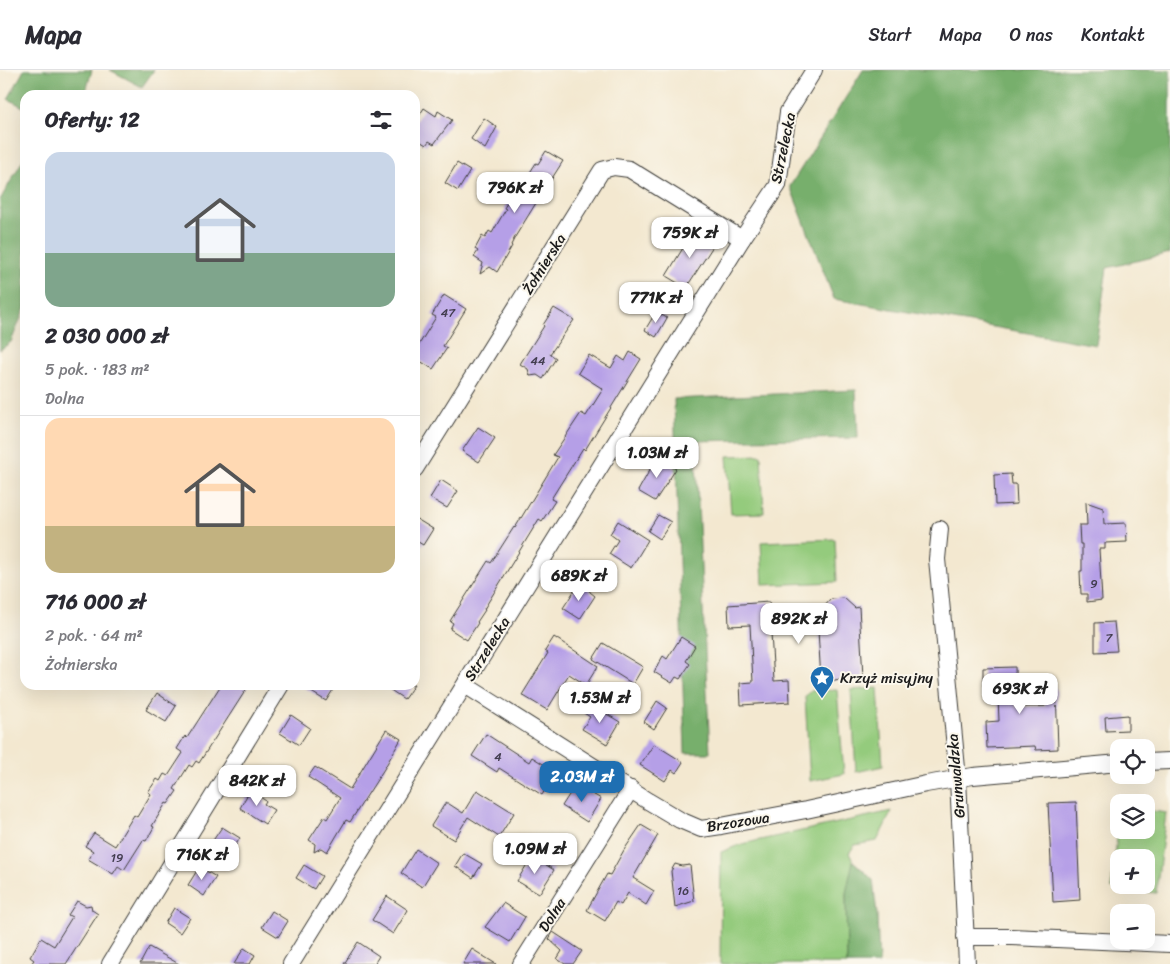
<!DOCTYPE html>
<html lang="pl">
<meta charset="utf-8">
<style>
body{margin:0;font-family:Sriracha,sans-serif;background:#f2f2f3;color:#2b2b33;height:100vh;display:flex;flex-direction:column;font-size:19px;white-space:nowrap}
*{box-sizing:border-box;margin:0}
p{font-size:16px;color:#7c7c81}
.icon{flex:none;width:28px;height:28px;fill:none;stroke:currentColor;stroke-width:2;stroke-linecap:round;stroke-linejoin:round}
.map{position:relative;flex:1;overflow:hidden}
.panel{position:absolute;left:20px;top:20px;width:400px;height:600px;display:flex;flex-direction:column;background:#fff;border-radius:15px;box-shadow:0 5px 20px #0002}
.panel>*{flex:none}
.tools{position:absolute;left:1110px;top:669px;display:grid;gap:10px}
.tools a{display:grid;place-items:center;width:45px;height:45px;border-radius:10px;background:#fff;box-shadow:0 5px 20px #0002;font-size:25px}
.price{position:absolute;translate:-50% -42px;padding:0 11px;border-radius:10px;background:#fff;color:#222;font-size:16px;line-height:32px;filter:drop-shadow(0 1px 2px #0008)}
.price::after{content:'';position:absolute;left:50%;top:30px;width:15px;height:11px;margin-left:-8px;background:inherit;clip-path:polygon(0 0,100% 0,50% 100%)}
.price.on{background:#1f6fb2;color:#fff}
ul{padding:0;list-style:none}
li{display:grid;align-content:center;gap:10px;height:265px;padding:0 25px}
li+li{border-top:1px solid #e1e1e2}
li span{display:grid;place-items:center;height:155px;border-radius:15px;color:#555}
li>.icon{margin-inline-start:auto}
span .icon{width:90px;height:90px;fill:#fffc;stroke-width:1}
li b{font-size:21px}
h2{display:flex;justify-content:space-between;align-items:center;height:60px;padding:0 25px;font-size:21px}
header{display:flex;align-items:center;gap:30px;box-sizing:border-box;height:70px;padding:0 25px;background:#fff;border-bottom:1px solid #e1e1e2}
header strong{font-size:24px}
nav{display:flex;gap:28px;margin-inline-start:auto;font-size:18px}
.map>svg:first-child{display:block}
.green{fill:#94cb7d;stroke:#58744c;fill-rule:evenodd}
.forest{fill:#77af6c;stroke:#4a6644}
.building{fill:#b59fe7}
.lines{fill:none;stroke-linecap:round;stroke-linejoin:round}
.street-casing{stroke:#3c3b37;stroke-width:18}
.street{stroke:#fff;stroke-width:16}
.labels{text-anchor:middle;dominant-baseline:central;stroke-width:4;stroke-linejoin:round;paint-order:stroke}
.number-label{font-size:12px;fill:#423d4f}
.street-label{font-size:15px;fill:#1c1c1c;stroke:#fbf7ec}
.poi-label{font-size:15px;fill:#1c1c1c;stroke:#fbf7ec;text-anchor:start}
</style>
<header>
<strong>Mapa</strong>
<nav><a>Start</a><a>Mapa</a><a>O nas</a><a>Kontakt</a></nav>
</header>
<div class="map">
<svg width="1170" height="894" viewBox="0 0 1170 894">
<rect width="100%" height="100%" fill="#fbf7ec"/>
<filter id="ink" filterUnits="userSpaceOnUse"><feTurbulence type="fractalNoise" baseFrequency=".02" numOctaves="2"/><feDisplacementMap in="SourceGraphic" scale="10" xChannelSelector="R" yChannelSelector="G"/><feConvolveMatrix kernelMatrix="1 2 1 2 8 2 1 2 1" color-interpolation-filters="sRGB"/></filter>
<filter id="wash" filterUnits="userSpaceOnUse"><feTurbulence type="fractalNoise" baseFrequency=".0096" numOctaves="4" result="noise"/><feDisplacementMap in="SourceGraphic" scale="20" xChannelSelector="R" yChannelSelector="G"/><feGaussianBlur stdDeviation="1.12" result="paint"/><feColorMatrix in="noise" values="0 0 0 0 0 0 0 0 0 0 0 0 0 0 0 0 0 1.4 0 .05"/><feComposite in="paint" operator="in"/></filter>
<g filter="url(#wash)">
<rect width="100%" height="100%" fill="#f3e8d0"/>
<g class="green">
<polygon points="761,385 764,443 731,444 727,386"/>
<polygon points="835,469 837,512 763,515 761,472"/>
<polygon points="878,618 883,696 856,702 851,620"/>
<polygon points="837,620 844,704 810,711 805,627 810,621"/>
<path d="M1146 740 1166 743 1156 823 1111 818 1119 751V760H1146ZM1119 788H1146V815H1119Z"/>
<polygon points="892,741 877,771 855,775 849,783 853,791 873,810 846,823 847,894 720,894 721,782 742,774"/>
</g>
<g class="forest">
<polygon points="24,0 92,0 85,25 25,25 25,38 8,29"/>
<polygon points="110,0 154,0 142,17"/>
<polygon points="863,0 1170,0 1170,183 1107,198 1096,275 834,229 790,116"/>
<polygon points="25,86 25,238 11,272 0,280 0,130"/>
<polygon points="856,320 858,368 695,371 710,683 685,683 674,329"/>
<polygon points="853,791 873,810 877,844 879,894 847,894 846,823"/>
</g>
<g id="blocks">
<g class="building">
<polygon points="424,38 436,46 438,41 452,50 434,74 429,71 426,75 415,68 415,52"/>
<polygon points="484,48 497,57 485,79 471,69"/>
<polygon points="546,81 563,91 549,113 545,111 533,131 536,133 515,167 511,175 512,176 497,202 490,197 480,204 483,193 474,187 478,181 475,179 482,166 485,168 489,161 492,163 506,139 504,138 519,113 522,115 536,93 538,94"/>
<polygon points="457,93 470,101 458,121 445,113"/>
<polygon points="694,160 715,173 686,218 666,206"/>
<polygon points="444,225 466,239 443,276 447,278 433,299 415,288 415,281 436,247 432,245"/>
<polygon points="554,238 574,250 550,284 556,288 543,309 537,305 530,306 528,299 520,294 544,256 543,255"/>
<polygon points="656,242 667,248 656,267 645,260"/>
<polygon points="630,282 641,289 585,380 583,378 551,429 555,431 542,451 539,449 484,539 485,540 477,552 478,553 467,570 450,559 453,553 450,551 488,491 491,493 514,457 515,458 558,387 553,385 581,343 586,346 603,319 578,303 589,285 611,298 618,286 625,291"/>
<polygon points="478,357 495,368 479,392 462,381"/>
<polygon points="657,387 676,399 655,431 638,421"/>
<polygon points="1011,404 1012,414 1016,414 1017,434 995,435 994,405"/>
<polygon points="441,410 458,421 447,438 430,428"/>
<polygon points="1086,432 1103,438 1104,454 1126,453 1127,472 1105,473 1105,479 1099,479 1102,530 1087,532 1087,524 1081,524 1080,501 1082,501 1082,474 1080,474 1079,455 1087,455"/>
<polygon points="658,445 671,452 660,469 648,461"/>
<polygon points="415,448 433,459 423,475 415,470"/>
<polygon points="618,451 648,470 631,498 609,484 618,470 610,464"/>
<polygon points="578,515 584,519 588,517 590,522 595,526 580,549 563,538"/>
<polygon points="844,528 855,538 859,537 863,607 852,610 852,606 831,611 831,610 821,610 818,560 771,563 774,611 789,610 790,632 741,635 740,613 753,612 750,555 729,556 728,535 769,532 770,542 822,539 831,529"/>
<polygon points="1114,552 1117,581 1095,582 1095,553"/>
<polygon points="554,567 598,596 586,615 569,604 547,640 522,625 548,583 545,581"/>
<polygon points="681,567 695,576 686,591 690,594 680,609 676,607 672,613 654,602 663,586 667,589"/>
<polygon points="603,573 643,597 633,614 593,589"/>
<polygon points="1015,597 1016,637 1045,636 1044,619 1056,618 1058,679 1036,680 1035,676 987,678 986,652 999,651 998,626 988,626 987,616 983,616 983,598"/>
<polygon points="221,615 249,615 199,693 196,691 192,697 189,695 174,719 177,721 168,734 166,733 152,756 154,757 146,771 143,770 124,800 118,796 113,804 88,789 93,781 85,776 94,763 115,776 134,745 137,747 151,724 148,722 157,709 160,711 164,704 168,706 183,683 177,679 185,666 187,668"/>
<polygon points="300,615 336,615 326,631"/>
<polygon points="383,615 414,615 404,629"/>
<polygon points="157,623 176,636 166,652 146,640"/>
<polygon points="657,631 667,638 654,659 644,652"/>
<polygon points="590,634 620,652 607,674 582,659 590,647 584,643"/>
<polygon points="291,645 310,658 299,675 280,663"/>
<polygon points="1128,645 1128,660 1106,661 1105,647"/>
<polygon points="386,660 401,669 384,699 350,752 346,750 327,782 321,778 314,782 315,774 309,770 324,747 327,749 340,728 308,707 315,697 350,719"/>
<polygon points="486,664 529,692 532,687 556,702 542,725 499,698 497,702 472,686"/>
<polygon points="654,674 683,692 676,703 672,700 665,711 640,695"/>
<polygon points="576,714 601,729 587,752 562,736"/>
<polygon points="250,720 266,731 264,734 274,740 265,754 240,738"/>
<polygon points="477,720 514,743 499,767 468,747 454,770 431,756 446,732 463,743"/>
<polygon points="1076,732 1080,830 1053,832 1048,733"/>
<polygon points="641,755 658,765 633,808 654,821 646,835 628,823 621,835 616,832 605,851 587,840 607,804 610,805 624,780"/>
<polygon points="222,757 240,768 229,786 210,775"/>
<polygon points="416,779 437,793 422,817 401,803"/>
<polygon points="463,783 482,794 473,808 455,796"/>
<polygon points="532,786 554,800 539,824 517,811"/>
<polygon points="675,794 682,796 690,795 694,831 675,837 671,801"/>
<polygon points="304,795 322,806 314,819 296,808"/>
<polygon points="201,798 216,807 204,826 188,815 198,799 200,800"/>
<polygon points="387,826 408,840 393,864 372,850"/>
<polygon points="77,831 86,836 91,835 92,840 98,844 66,894 31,894 34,890 30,887 41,868 54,876 72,847 68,845"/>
<polygon points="503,833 525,847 510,872 485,857"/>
<polygon points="174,838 190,848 180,863 165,853"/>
<polygon points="272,841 288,851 278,867 262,857"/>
<polygon points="553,862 582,881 573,894 565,894 557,889 562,881 549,869"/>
<polygon points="358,872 379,886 374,894 344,894"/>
<polygon points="149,877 179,894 140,894"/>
<polygon points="244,878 255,885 250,894 234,894"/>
<polygon points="472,879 496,894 463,894"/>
</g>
</g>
</g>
<g filter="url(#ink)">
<use href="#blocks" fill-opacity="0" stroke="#3c3b37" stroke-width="1"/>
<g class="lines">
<defs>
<g id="street">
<polyline points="415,399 602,100 614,97 629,99 742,169"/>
<polyline points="940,459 937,489 958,709 967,894"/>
<polyline points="465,615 648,731 680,750 701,759 721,756 806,740 926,714 973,706 1119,693"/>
<polyline points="1146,692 1170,691"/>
<polyline points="965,867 1011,867 1170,874"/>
<polyline points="110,894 281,615"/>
<polyline points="291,894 742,169 778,115 788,42 814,0"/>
<polyline points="521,894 631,719"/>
</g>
</defs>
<use href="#street" class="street-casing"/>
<use href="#street" class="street"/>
</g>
</g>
<defs>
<symbol id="sight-pin" viewBox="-11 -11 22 30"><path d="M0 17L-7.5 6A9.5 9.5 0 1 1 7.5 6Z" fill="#1f6fb2" stroke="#fbf7ec"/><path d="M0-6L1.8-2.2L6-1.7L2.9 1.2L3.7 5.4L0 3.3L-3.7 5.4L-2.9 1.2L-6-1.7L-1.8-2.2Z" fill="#fff"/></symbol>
</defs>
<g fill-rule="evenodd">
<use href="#sight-pin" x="808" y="594" width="28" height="38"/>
</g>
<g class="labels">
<g class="number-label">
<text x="448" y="243">47</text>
<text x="538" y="291">44</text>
<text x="1094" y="514">9</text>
<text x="1109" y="568">7</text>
<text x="498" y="687">4</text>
<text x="117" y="788">19</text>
<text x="683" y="821">16</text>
</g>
<g class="street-label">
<text transform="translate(783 78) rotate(-78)">Strzelecka</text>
<text transform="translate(544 194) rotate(-58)">Żołnierska</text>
<text transform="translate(487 579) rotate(-58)">Strzelecka</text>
<text transform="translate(956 706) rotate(-95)">Grunwaldzka</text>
<text transform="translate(738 752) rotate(-9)">Brzozowa</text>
<text transform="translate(552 845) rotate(-57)">Dolna</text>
</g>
<g class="poi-label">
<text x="840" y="608">Krzyż misyjny</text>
</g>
</g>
</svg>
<div class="tools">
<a><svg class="icon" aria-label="locate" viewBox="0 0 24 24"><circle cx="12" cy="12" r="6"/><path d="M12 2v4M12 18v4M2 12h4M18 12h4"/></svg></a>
<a><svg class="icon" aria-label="layers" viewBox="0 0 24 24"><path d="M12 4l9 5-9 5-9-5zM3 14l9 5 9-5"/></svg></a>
<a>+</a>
<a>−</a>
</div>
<b class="price" style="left:515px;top:144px">796K zł</b>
<b class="price" style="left:690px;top:189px">759K zł</b>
<b class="price" style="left:656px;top:254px">771K zł</b>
<b class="price" style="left:657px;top:409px">1.03M zł</b>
<b class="price" style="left:579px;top:532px">689K zł</b>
<b class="price" style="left:799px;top:575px">892K zł</b>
<b class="price" style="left:1020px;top:645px">693K zł</b>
<b class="price" style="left:600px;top:654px">1.53M zł</b>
<b class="price on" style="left:582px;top:733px">2.03M zł</b>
<b class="price" style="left:257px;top:737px">842K zł</b>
<b class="price" style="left:535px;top:805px">1.09M zł</b>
<b class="price" style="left:202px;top:811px">716K zł</b>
<section class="panel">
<h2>Oferty: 12<svg class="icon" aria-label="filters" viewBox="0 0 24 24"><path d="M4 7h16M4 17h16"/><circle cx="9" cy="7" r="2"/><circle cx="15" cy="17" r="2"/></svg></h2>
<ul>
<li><span style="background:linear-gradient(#c9d6e8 65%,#7fa58c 0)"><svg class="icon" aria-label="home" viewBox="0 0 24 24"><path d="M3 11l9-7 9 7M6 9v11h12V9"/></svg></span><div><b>2 030 000 zł</b><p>5 pok. · 183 m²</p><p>Dolna</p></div></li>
<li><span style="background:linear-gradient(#ffd9b3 70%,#c2b280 0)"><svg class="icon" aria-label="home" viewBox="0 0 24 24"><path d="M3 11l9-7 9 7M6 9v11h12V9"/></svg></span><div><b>716 000 zł</b><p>2 pok. · 64 m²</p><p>Żołnierska</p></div></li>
</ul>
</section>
</div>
